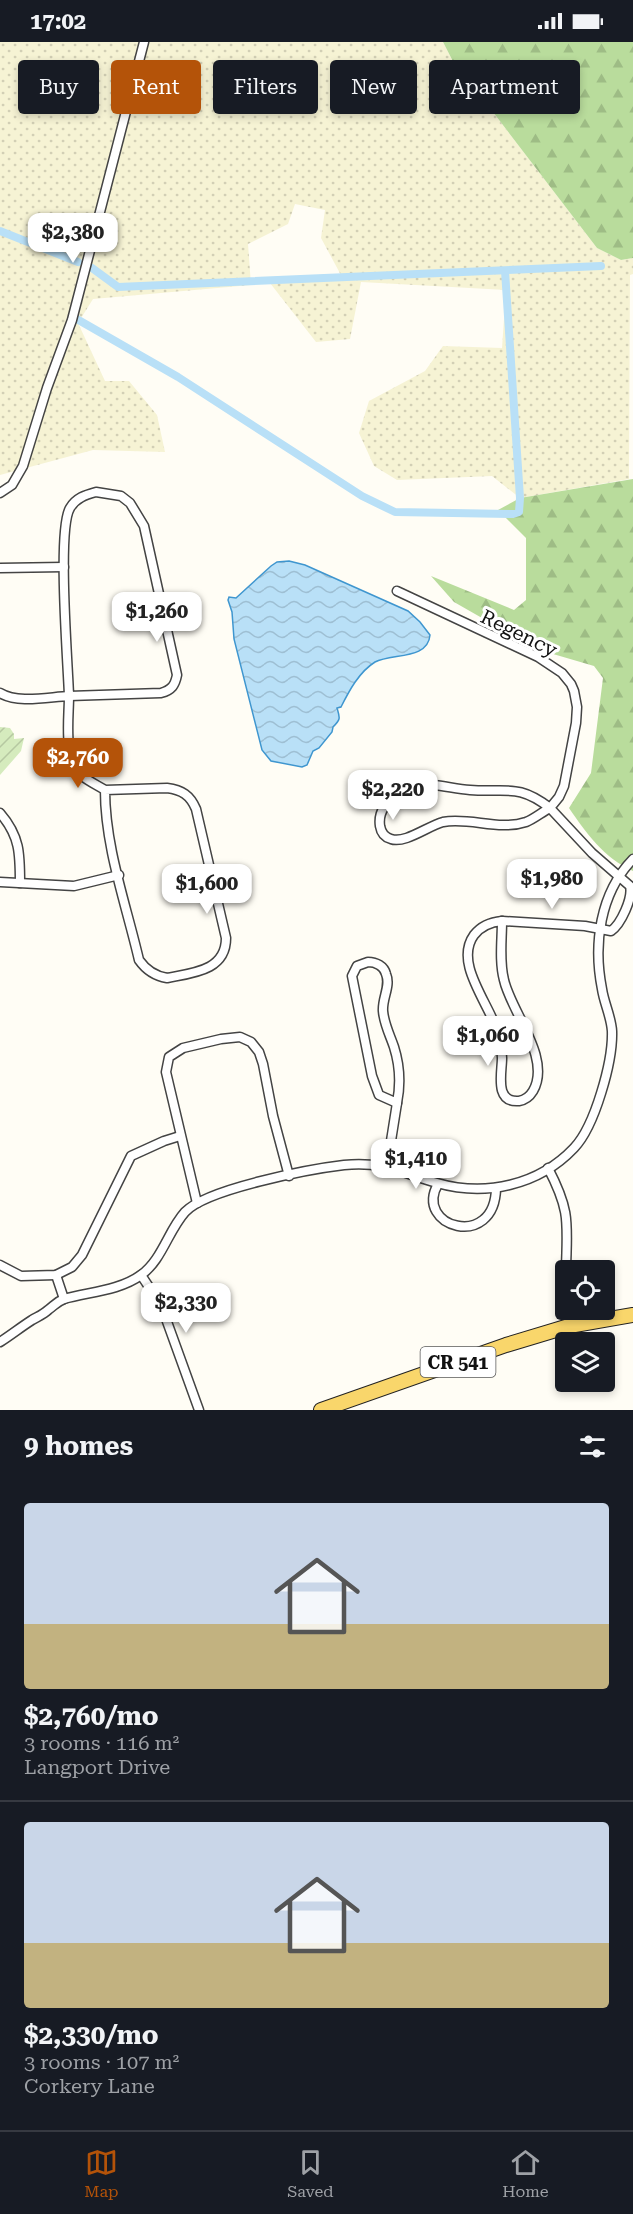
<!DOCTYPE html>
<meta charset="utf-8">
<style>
body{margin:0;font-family:"Roboto Serif",serif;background:#20242c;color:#f1f3f6;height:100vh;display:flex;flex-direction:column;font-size:22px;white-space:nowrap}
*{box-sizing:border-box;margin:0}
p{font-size:20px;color:#9ea1a6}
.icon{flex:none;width:33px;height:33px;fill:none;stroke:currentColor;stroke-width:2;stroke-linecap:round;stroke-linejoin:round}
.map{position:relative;height:1368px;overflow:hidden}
.sheet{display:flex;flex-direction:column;background:#171b24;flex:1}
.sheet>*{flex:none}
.top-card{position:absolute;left:18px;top:18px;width:597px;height:54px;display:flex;gap:12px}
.controls{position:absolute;left:555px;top:1218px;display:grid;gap:12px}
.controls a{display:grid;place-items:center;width:60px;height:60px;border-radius:6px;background:#171b24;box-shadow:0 3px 9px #0003;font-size:30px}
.price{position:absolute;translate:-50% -51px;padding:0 14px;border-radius:12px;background:#fff;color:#222;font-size:20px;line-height:39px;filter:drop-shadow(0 2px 3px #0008)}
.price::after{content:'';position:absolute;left:50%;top:36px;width:18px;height:14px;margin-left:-9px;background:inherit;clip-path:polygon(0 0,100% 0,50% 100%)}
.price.selected{background:#b45309;color:#fff}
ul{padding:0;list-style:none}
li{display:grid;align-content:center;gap:12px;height:318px;padding:0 24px}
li+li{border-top:2px solid #363941}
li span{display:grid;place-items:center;height:186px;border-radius:6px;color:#555}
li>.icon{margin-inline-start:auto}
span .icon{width:108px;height:108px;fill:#fffc;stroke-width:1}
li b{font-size:26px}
h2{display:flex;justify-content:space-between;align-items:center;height:72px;padding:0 24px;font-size:26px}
.tag{padding:0 21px;border-radius:6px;background:#171b24;box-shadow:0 3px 9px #0003;font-size:21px;line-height:54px}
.tag.selected{background:#b45309;color:#fff}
.status{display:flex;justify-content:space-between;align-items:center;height:42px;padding:0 30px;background:#171b24;direction:ltr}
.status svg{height:16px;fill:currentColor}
.tabs{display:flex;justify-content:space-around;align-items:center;height:84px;border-top:2px solid #363941;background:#171b24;font-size:16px;color:#9ea1a6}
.tabs a{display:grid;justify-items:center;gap:3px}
.tabs .selected{color:#b45309}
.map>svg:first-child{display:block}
.farmland{fill:url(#farmland-dots)}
.forest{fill:url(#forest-firs)}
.garden{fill:url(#garden-furrows)}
.water{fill:url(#water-waves);stroke:#3f96cf;stroke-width:1.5}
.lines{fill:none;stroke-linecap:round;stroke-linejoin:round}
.canal{stroke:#b9e0f7;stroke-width:8}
.minor-casing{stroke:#444;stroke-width:11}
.primary-casing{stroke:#222;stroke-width:16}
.minor{stroke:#fff;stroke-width:8}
.primary{stroke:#f9d66b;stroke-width:14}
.labels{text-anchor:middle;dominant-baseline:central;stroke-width:6;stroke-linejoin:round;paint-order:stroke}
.shield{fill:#fff;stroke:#585858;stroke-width:1.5}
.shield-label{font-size:18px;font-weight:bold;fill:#111}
.street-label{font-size:20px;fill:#111;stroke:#fff}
</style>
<div class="status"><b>17:02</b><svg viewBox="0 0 49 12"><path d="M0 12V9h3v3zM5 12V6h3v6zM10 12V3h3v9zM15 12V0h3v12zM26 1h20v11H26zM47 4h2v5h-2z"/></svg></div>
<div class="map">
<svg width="633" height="1368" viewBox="0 0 633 1368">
<defs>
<pattern id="farmland-dots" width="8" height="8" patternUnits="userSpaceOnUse" patternTransform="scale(1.5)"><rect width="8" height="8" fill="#f6f3d4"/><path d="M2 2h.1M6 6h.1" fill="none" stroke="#d2cfb5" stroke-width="1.8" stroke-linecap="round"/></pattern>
<pattern id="forest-firs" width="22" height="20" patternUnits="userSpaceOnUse" patternTransform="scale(1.5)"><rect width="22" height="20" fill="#b9dc9c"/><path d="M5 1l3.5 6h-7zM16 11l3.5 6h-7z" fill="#9ebc85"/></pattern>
<pattern id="garden-furrows" width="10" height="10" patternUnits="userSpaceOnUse" patternTransform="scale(1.5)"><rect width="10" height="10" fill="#d5ebbd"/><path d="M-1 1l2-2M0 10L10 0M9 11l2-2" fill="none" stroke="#b6c8a1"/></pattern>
<pattern id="water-waves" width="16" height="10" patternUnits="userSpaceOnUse" patternTransform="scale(1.5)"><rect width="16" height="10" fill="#b9e0f7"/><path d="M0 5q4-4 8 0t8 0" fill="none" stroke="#9ebfd3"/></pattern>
</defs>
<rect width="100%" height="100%" fill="#fffdf5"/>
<polygon class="farmland" points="0,0 443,0 462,37 483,57 597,206 621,218 633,216 633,232 630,233 629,437 520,456 492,434 397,438 374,424 359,391 369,359 425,329 443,304 502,306 506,248 361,240 350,297 316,300 270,241 342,235 321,196 325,168 295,162 288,182 248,202 251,243 93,257 78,281 105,339 129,339 157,373 165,410 93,408 0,433"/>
<g class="forest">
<polygon points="443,0 633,0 633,216 621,218 597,206 483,57 462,37"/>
<path d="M633 437V829C604 816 586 791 569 766L591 731 603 636 594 624 536 607 454 560 431 534 514 568 526 558V496L498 468 520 456Z"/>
</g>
<polygon class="garden" points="0,685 10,686 14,692 14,697 24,696 21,709 0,733"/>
<path class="water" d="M289 519 305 523 408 569 420 580 430 593C428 618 392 611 375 620 359 630 349 649 341 665L337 666C340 676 341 677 333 685L332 690 319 706 313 709 307 723 302 725 271 719 262 708 234 597 232 570 228 558 229 555 236 556 271 524 277 520Z"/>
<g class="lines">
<g class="canal">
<polyline points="0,189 78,220"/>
<polyline points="92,226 118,245 601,224"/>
<polyline points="75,276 178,335 362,454 395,470 513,472 519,470 520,456 505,229"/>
</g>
<defs>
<g id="minor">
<path d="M96 450 121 454 130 461 144 484 177 633C175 643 172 648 161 651L69 654C68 621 57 488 70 466 76 456 85 453 96 450Z"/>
<polyline points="0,451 12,443 23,424 47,346 72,278 144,0"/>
<polyline points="0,526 64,525"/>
<path d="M397 549 538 615 562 631 571 642 574 649 577 665 576 681 564 744 559 755 550 766 592 811 630 844C633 856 621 882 611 889L585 884 502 879"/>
<path d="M0 651C18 662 48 655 69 654 69 678 63 714 81 733 88 739 97 743 105 748 105 805 126 862 139 918 146 928 155 934 167 936 192 931 226 929 226 896L196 767C190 753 182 748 167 746L105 748"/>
<path d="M433 743C445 744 457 747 470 748 506 751 518 741 550 766 542 770 534 777 526 780 499 789 470 775 443 780 428 784 405 802 391 797 384 795 381 790 380 784 376 756 411 746 433 743Z"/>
<path d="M0 771C20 794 20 812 20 841"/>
<polyline points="0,840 74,844 119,833"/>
<path d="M502 879C502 898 499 919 504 938 511 970 552 1016 533 1049 530 1054 525 1058 519 1059 494 1061 502 1031 502 1016 502 1009 501 1001 499 994 491 963 453 922 474 893 481 884 491 880 502 879Z"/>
<path d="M368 920C376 920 384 924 386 932 391 944 382 956 383 969 384 982 390 993 394 1005 400 1024 401 1041 397 1061L379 1053 372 1034 352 934 357 924Z"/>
<polyline points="387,1124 397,1061"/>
<path d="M548 1126C571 1170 567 1181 566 1228"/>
<path d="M438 1142C413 1185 495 1209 496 1146"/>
<polyline points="197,1161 166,1030 169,1015 183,1006 221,997 240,995 251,1000 259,1010 263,1022 273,1074 289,1134"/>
<polyline points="0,1223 21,1234 56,1233 72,1225 82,1213 131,1114 164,1099 180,1094"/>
<polyline points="56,1233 64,1257"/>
<polyline points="141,1233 161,1263 199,1368"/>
<polyline points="574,1268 578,1282"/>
<path d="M0 1300C11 1293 21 1285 32 1278 37 1275 44 1272 48 1268 54 1264 56 1260 64 1257 88 1250 119 1249 141 1233 162 1218 168 1189 185 1170 206 1147 310 1127 344 1123 384 1119 401 1131 437 1141 486 1155 539 1143 574 1106 595 1084 613 1019 612 989 611 974 604 961 602 947 593 902 600 851 633 817"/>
</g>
<polyline id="primary" points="321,1368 506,1303 569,1284 633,1273"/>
</defs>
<use href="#minor" class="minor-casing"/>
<use href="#primary" class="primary-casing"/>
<use href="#minor" class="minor"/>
<use href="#primary" class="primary"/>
</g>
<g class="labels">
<rect class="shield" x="420.5" y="1305" width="75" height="30" rx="4.5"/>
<g class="shield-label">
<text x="458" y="1320">CR 541</text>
</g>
<g class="street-label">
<text transform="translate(519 591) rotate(26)">Regency</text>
</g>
</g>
</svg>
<div class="controls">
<a><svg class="icon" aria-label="locate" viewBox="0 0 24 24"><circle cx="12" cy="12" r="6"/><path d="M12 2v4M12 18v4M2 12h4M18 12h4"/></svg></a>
<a><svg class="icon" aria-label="layers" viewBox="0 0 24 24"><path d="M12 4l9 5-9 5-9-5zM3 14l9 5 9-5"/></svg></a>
</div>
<b class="price" style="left:73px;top:222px">$2,380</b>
<b class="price" style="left:157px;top:601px">$1,260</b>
<b class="price selected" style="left:78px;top:747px">$2,760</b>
<b class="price" style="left:393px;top:779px">$2,220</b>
<b class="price" style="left:552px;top:868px">$1,980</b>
<b class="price" style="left:207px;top:873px">$1,600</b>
<b class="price" style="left:488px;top:1025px">$1,060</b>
<b class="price" style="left:416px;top:1148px">$1,410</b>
<b class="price" style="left:186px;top:1292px">$2,330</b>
<div class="top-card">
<a class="tag">Buy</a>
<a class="tag selected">Rent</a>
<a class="tag">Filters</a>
<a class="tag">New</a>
<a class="tag">Apartment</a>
</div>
</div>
<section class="sheet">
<h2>9 homes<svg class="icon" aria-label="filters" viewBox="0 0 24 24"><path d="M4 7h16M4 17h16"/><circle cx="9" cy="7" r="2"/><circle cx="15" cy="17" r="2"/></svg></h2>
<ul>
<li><span style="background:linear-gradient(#c9d6e8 65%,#c2b280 0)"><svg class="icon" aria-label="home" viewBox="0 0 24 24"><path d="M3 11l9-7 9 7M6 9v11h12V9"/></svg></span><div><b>$2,760/mo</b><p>3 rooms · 116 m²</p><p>Langport Drive</p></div></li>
<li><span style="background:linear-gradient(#c9d6e8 65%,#c2b280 0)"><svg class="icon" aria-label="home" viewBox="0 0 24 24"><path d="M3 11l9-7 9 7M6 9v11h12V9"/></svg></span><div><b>$2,330/mo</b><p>3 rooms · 107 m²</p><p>Corkery Lane</p></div></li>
</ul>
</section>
<nav class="tabs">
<a class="selected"><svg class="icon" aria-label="map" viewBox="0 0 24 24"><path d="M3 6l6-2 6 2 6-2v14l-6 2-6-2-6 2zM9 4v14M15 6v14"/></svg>Map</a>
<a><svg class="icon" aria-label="saved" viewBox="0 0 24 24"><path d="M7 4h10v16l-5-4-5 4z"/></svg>Saved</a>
<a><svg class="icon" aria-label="home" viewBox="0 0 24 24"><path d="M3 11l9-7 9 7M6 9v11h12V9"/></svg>Home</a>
</nav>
